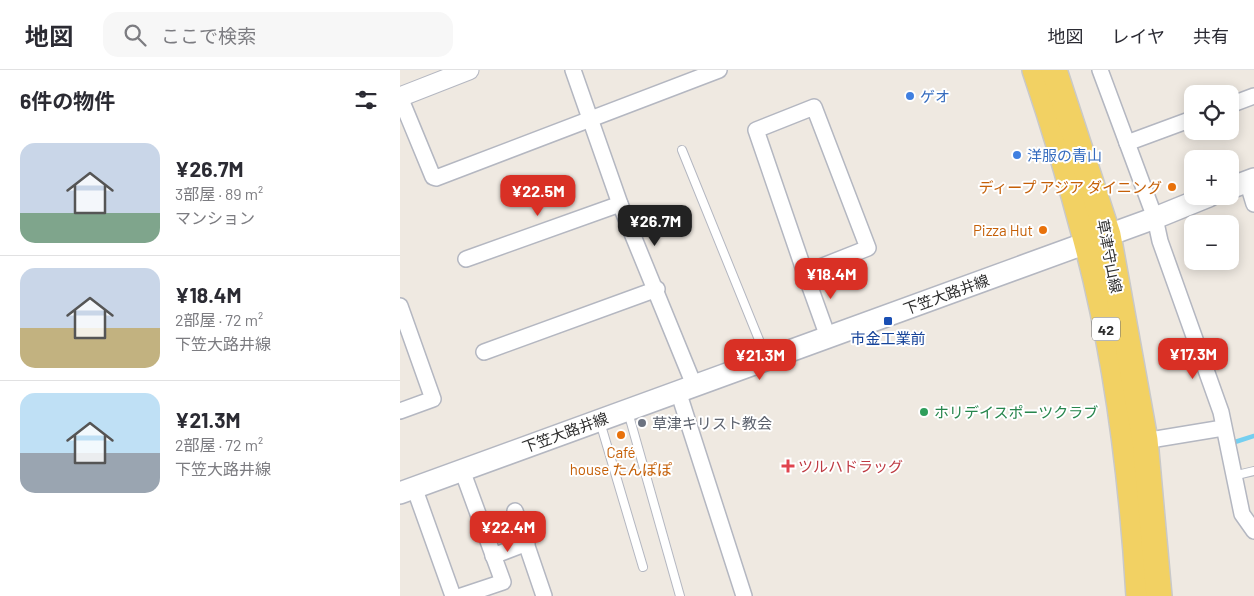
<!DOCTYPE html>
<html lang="ja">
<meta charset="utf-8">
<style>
body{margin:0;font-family:Barlow,"Noto Sans JP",sans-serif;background:#f7f7f7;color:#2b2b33;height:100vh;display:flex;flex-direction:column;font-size:19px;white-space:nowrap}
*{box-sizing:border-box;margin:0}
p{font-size:16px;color:#7c7c81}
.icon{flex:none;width:28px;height:28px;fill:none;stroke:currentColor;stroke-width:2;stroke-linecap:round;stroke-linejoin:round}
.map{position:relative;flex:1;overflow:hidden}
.side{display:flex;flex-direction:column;background:#fff;width:400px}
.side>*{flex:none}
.fabs{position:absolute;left:784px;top:15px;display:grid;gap:10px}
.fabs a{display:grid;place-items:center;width:55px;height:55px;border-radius:10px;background:#fff;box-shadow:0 2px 12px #0003;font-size:25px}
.price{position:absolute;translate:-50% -42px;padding:0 11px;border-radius:10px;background:#d93025;color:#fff;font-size:16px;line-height:32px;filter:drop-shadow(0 1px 2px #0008)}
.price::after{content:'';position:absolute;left:50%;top:30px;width:15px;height:11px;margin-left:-8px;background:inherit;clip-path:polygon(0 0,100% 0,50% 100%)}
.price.selected{background:#222;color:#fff}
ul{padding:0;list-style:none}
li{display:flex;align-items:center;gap:15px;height:125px;padding:0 20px}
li+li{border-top:1px solid #e1e1e2}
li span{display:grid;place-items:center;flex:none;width:140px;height:100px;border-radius:15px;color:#555}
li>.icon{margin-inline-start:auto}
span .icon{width:60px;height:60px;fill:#fffc;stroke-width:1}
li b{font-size:21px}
h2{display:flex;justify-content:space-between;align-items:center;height:60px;padding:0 20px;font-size:21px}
header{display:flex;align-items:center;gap:30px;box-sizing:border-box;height:70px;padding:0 25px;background:#fff;border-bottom:1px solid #e1e1e2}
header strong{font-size:24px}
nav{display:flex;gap:28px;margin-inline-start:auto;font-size:18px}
.search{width:350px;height:45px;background:#f7f7f7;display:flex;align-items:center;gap:12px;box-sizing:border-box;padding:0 18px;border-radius:15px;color:#7c7c81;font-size:19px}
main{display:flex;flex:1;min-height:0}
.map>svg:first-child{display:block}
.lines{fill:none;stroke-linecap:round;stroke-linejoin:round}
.stream{stroke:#75cff0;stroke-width:4.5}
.service-casing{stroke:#b4b7c1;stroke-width:10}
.minor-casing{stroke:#b4b7c1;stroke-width:18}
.tertiary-casing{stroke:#b4b7c1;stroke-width:21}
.secondary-casing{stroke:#b4b7c1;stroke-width:24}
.primary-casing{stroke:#c9c9c9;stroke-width:28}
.service{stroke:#fff;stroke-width:8}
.minor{stroke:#fff;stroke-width:15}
.tertiary{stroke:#fff;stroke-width:19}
.secondary{stroke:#fff;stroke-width:21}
.primary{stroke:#f2d163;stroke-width:25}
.shop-dot{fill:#3f7fe0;stroke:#fff;stroke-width:2}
.food-dot{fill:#e8710a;stroke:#fff;stroke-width:2}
.transit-dot{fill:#1a4fb4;stroke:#fff;stroke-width:2}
.leisure-dot{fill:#2e9e5b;stroke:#fff;stroke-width:2}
.worship-dot{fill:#6b7280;stroke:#fff;stroke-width:2}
.health-dot{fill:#e0444e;stroke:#fff;stroke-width:2}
.labels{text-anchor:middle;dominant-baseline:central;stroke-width:4;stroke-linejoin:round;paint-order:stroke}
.shield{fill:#fff;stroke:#6d6d6d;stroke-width:1}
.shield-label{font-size:14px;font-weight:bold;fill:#2e2e2e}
.shop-label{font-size:15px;fill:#366cbe;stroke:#fff;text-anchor:start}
.food-label{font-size:15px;fill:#c56008;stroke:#fff;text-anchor:end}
.street-label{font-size:15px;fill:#2e2e2e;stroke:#fff}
.transit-label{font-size:15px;fill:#164399;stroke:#fff}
.leisure-label{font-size:15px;fill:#27864d;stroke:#fff;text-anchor:start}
.worship-label{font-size:15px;fill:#5b616d;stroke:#fff;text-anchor:start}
.health-label{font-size:15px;fill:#be3a42;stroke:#fff;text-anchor:start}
</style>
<header>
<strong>地図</strong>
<div class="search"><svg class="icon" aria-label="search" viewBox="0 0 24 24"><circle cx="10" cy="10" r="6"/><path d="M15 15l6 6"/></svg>ここで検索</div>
<nav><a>地図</a><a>レイヤ</a><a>共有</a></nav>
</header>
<main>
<section class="side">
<h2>6件の物件<svg class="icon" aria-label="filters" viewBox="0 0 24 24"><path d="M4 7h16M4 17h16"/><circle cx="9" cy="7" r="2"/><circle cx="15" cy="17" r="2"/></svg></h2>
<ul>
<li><span style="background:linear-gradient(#c9d6e8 70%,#7fa58c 0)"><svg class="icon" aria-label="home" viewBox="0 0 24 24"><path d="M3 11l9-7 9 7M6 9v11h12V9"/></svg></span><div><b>¥26.7M</b><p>3部屋 · 89 m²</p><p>マンション</p></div></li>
<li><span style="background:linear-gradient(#c9d6e8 60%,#c2b280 0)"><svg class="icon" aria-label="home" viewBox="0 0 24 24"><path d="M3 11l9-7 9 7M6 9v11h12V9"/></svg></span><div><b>¥18.4M</b><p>2部屋 · 72 m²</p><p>下笠大路井線</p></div></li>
<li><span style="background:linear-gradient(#bfe0f5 60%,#9aa5b1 0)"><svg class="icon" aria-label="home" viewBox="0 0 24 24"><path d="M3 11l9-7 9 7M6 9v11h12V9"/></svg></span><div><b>¥21.3M</b><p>2部屋 · 72 m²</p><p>下笠大路井線</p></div></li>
</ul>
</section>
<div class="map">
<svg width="854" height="526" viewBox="0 0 854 526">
<rect width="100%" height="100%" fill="#efe9e1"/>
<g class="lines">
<polyline class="stream" points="835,372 854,366"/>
<defs>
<g id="service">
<polyline points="282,80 366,287"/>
<polyline points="228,342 280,526"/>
<polyline points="200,352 243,497"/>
<polyline points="833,406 854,401"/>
</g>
<g id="minor">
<polyline points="173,0 220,134 294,315"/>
<polyline points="700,0 755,148 760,171 821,342 842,444 854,461"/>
<polyline points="0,27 33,107 36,108 319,0"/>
<polyline points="830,35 854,26"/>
<polygon points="414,37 468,178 405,203 356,60"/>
<polyline points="727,73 792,49"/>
<polyline points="847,111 854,134"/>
<polyline points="66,189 220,134"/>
<polyline points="405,203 428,267"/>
<polyline points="0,236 33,329 0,341"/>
<polyline points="84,282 257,219"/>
<polyline points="278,321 344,526"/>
<polyline points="738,372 823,358"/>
<polyline points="14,417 53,526"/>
<polyline points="115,441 144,526"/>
<polyline points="93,486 127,473"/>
<polyline points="61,526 103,512 62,400"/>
</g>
<polyline id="tertiary" points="0,27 69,0"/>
<g id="secondary">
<polyline points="830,118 854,109"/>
<polyline points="0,423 755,148 809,126"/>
</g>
<g id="primary">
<path d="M635 0C654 56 671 113 686 170 717 286 732 407 739 526"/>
<polyline points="654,0 708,165 745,370 759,526"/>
</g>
</defs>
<use href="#service" class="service-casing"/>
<use href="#minor" class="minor-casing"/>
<use href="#tertiary" class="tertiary-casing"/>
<use href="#secondary" class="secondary-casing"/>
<use href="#primary" class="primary-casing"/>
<use href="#service" class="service"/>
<use href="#minor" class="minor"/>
<use href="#tertiary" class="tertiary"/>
<use href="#secondary" class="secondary"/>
<use href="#primary" class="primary"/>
</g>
<g class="shop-dot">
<circle cx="510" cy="26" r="5"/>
<circle cx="617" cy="85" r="5"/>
</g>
<g class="food-dot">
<circle cx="772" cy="117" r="5"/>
<circle cx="643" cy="160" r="5"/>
<circle cx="221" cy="365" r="5"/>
</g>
<rect class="transit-dot" x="483" y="246" width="10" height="10" rx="2.5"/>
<circle class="leisure-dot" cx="524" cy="342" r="5"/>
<circle class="worship-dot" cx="242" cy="353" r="5"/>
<path class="health-dot" d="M385.5 388.5h5v5h5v5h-5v5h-5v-5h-5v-5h5z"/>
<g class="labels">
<rect class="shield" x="692" y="247.5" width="28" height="23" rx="4"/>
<g class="shield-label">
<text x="706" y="259">42</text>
</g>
<g class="shop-label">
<text x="520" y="26">ゲオ</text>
<text x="627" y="85">洋服の青山</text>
</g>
<g class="food-label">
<text x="762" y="117">ディープ アジア ダイニング</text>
<text x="633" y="160">Pizza Hut</text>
<text x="221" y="382" text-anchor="middle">Café<tspan x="221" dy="17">house たんぽぽ</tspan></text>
</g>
<g class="street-label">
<text transform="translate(710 186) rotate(79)">草津守山線</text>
<text transform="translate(546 224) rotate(-20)">下笠大路井線</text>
<text transform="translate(165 362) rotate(-20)">下笠大路井線</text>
</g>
<g class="transit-label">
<text x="488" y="268">市金工業前</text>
</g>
<g class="leisure-label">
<text x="534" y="342">ホリデイスポーツクラブ</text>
</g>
<g class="worship-label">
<text x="252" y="353">草津キリスト教会</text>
</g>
<g class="health-label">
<text x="398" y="396">ツルハドラッグ</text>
</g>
</g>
</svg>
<div class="fabs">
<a><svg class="icon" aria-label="locate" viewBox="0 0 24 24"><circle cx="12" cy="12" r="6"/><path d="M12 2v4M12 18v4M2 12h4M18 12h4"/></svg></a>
<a>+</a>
<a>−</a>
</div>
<b class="price" style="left:138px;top:147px">¥22.5M</b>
<b class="price selected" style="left:255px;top:177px">¥26.7M</b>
<b class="price" style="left:431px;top:230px">¥18.4M</b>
<b class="price" style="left:793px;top:310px">¥17.3M</b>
<b class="price" style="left:360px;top:311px">¥21.3M</b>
<b class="price" style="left:108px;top:483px">¥22.4M</b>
</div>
</main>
